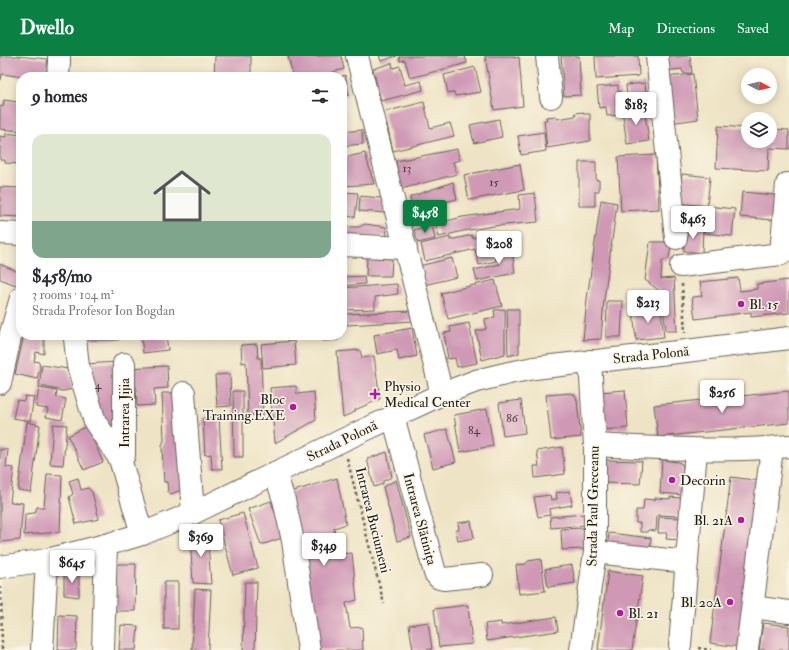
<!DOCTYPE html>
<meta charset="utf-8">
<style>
body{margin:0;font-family:"IM FELL Double Pica",serif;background:#f2f2f3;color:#2b2b33;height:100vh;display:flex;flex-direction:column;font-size:15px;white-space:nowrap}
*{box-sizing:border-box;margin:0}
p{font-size:13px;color:#7c7c81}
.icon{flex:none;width:22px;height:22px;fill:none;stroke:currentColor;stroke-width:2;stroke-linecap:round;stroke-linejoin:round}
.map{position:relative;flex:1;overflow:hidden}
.drawer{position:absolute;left:16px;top:16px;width:331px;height:268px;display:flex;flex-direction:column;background:#fff;border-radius:16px;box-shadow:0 2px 10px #0003}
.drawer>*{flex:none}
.needle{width:26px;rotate:97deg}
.fabs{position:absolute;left:741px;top:12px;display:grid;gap:8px}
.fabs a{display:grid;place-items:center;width:36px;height:36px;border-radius:50%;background:#fff;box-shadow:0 2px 10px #0003;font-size:20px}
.price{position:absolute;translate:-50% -34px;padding:0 9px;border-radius:4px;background:#fff;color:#222;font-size:13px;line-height:26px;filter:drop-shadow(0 1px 2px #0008)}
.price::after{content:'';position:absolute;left:50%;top:24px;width:12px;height:9px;margin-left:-6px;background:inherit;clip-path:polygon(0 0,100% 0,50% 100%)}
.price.active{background:#0b8043;color:#fff}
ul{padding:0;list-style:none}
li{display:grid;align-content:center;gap:8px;height:212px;padding:0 16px}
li+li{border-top:1px solid #e1e1e2}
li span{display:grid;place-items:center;height:124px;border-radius:12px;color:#555}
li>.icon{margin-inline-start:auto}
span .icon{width:72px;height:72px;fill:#fffc;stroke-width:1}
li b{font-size:17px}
h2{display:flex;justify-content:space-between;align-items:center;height:48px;padding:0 16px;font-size:17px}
header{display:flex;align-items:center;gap:24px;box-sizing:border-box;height:56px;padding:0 20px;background:#0b8043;color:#fff}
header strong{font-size:19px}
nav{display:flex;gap:22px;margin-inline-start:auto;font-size:14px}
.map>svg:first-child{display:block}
.building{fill:#cf98b5}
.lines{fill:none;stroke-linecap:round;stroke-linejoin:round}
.minor-casing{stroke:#666257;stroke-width:24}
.path{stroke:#666257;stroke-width:2.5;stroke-dasharray:3 3;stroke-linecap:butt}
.minor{stroke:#fff;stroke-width:22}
.poi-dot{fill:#b5179e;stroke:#fcf5e5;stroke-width:1.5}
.labels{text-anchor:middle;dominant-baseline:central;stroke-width:3;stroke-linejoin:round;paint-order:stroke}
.number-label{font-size:12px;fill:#493b42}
.poi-label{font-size:14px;fill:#1c1c1c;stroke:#fcf5e5;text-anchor:start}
.street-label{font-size:14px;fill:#1c1c1c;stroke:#fcf5e5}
</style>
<header>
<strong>Dwello</strong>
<nav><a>Map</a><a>Directions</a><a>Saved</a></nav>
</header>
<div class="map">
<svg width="789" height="594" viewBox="0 0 789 594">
<rect width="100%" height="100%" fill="#fcf5e5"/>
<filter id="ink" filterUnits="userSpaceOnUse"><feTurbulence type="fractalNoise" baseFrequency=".025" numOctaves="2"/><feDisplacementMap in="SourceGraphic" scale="8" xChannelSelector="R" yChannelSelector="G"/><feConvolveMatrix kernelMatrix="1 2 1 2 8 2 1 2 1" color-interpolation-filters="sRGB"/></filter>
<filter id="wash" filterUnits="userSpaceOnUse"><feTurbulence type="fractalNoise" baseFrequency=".012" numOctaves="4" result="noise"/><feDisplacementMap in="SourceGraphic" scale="16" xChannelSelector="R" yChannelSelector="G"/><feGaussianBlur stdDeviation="0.9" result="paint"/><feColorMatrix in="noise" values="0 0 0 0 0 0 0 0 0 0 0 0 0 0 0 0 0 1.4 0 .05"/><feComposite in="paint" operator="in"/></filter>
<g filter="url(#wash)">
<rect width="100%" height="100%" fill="#eee3c4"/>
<g id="blocks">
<g class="building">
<polygon points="0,0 17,0 48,3 46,21 24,21 2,18 1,24 0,24"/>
<polygon points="215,0 251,0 251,21 214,21"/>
<polygon points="288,0 341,0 344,13 315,21 293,21"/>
<polygon points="379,0 397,0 381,5"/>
<polygon points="399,0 465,0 467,7 410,22 405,4 400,5"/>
<polygon points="485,0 514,0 514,2 519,1 523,50 494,54"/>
<polygon points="561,0 579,0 581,39 564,40"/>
<polygon points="595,0 638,0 639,20 596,23"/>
<polygon points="661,0 677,0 677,1 690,0 692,17 683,17 682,13 663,15"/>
<polygon points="392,7 393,12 400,10 405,29 421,25 423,34 381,45 373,13"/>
<polygon points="475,11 481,36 455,40 454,36 448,37 444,19"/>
<polygon points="693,18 698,63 670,67 665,21"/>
<polygon points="345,19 349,39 342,41 342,20"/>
<polygon points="645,27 647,47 628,49 626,29"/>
<polygon points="618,29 618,36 620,35 622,51 619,51 620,59 607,60 606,51 599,52 597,31"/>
<polygon points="4,44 18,46 17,51 21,52 21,75 0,73 0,50 3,51"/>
<polygon points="424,46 430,72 450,67 454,80 393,95 384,56"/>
<polygon points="644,51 649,85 627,88 622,54"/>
<polygon points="584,56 584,58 590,58 590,85 547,92 544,64 547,64 546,61 556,60 556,63 576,60 575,57"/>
<polygon points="499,63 502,81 474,87 470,69"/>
<polygon points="718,70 748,72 748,85 770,85 770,73 789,74 789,93 769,92 768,115 716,112"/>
<polygon points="362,74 363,88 342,90 342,76"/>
<polygon points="544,76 546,95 521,99 518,80"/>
<polygon points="6,77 21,79 18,108 5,107 5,104 0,104 0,80 6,81"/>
<polygon points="457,93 460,104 453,106 457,118 401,133 396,105"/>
<polygon points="365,97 374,128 344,130 342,121 342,102"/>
<polygon points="656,99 659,153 621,155 618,101"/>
<polygon points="579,106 596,106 596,124 599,124 599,135 595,135 595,150 579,150"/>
<polygon points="520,108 524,134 469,144 464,119"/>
<polygon points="682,118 710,121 707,150 735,153 732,180 704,177 707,150 678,147"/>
<polygon points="453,126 457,143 413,154 410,141"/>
<polygon points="0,131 21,132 21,161 0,160"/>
<polygon points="342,136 358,137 355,161 342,160"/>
<polygon points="742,136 775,139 773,164 740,161"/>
<polygon points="535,137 538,166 494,170 463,175 439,181 436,168 462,161 520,153 519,139"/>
<polygon points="360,140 381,142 386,157 359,155"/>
<polygon points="601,144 617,147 604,244 601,283 583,284 587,243"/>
<polygon points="365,168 386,171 387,180 342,182 342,171 359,171"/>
<polygon points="432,169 435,183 418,187 414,174"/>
<polygon points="684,171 703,172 702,197 684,195"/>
<polygon points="495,176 498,190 493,191 496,205 479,209 475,193 425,205 421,188 450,181 450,184 472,179 472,182"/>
<polygon points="650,186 672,186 669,202 662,205 661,223 674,222 677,275 666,275 661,236 645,224"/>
<polygon points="511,187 515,217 477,225 474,214 500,208 495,192"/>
<polygon points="367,201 392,203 391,220 366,220"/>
<polygon points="452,202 457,221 424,229 419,210"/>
<polygon points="0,208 21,217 16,229 0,223"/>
<polygon points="364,220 365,228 342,230 342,221"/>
<polygon points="738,222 740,235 757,233 757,228 788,224 789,230 789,257 751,261 751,256 695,263 692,241 702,240 700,226"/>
<polygon points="495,224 502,250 448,263 441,237"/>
<polygon points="397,228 398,238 375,241 375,253 342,254 342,232"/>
<polygon points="607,245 623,245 621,281 606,281"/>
<polygon points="661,252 664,281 636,284 633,254"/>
<polygon points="505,253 505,298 482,304 476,275 486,273 485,263 495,261 494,254"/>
<polygon points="507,253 519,253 519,297 508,300"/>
<polygon points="411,255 414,265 347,269 346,258"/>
<polygon points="469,267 477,307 457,311 455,302 448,303 444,277 451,276 450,271"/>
<polygon points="412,272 417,300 399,304 397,294 377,298 374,279"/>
<polygon points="24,279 35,279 34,280 44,283 44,298 36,296 34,305 39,306 40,312 37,323 15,318"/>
<rect x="80" y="279" width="38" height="5"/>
<polygon points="141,279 166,279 168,294 143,297"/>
<polygon points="323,279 337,279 338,284 323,285"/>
<polygon points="294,285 296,309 263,312 261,288"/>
<polygon points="257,288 258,302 261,302 263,359 248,359 246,306 242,307 241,289"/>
<polygon points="360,294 362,302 374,300 380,343 355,354 355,356 343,361 337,296"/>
<polygon points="118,306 119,381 100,367 84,308"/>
<polygon points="42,309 68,313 73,333 63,335 39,330"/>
<polygon points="167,310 168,332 154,333 155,349 137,350 136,330 128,331 127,312"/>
<polygon points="230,318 231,350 217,351 215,319"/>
<polygon points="296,330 297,338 314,336 316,364 275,387 270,332"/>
<polygon points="39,332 57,335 56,341 66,343 62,364 46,361 48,353 36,351"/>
<polygon points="625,334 628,372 603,374 600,336"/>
<polygon points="233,335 243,335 243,401 234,401"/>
<polygon points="789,335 789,367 658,381 654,349"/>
<polygon points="162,337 179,337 184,433 171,438 168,436 167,426 164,426 162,390 164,384"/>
<polygon points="571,337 575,339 577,344 581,381 551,384 546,339"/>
<polygon points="25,340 34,341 30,365 13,362 17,344 24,345"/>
<polygon points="521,344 525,377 503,380 499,347"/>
<polygon points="487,353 493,390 460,396 454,359"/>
<polygon points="219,361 222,413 212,413 211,398 205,399 203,362"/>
<polygon points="27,366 40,369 31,436 18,434"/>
<polygon points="53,368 67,369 63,409 50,408"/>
<polygon points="87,370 103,406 84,414 68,380"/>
<polygon points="447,373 456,406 433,412 424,379"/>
<polygon points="562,391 565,418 535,422 534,410 539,410 537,395"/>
<polygon points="0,393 8,394 6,411 14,412 10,446 23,447 20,484 0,486"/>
<polygon points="387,396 392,421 383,425 383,428 374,431 367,403"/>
<polygon points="605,404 642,405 640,428 603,427"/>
<polygon points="662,404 678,406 682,408 683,411 682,439 660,437"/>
<polygon points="47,418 62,419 60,476 24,479 25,458 35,457 37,451 44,451"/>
<polygon points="731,421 761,425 740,591 710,587"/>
<polygon points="78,422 81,434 88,432 92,436 99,463 76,468 69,441 73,438 69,425"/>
<polygon points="337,422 346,468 334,472 338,498 352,497 357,544 346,547 350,572 362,571 363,594 312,594 287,437"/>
<polygon points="396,424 411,481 397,485 383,431"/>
<polygon points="570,435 572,449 549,453 550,459 538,461 534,441 550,439 551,444 557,443 556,437"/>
<polygon points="670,441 681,442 680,460 657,459 656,475 648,474 647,476 640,476 640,467 636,467 636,454 643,454 644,443 655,444 655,442 670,443"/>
<polygon points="271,445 275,457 280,455 288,480 261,489 248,453"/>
<polygon points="243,457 258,512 233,519 218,464"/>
<polygon points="584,458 585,469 551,472 550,461"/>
<polygon points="659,461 681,462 680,484 666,483 667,477 658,477"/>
<polygon points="471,465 474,482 458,485 456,474 459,474 458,467"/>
<polygon points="207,472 211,528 193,527 190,480"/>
<polygon points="584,472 585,493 562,494 561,473"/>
<polygon points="609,477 651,482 650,497 607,493"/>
<polygon points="541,503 545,535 519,538 516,509 526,508 528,505"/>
<polygon points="115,508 136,508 135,555 113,555"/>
<polygon points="572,509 575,527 548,531 545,513"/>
<polygon points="79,514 79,541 64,539 64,516"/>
<polygon points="608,515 643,520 632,594 598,594"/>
<rect x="164" y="526" width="14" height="47"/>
<polygon points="245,526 257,526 255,594 243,594"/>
<polygon points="195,533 211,534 208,594 192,594"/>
<polygon points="468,549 472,588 439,591 434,553"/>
<polygon points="59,559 77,560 76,594 58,594"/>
<polygon points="556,561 558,575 487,585 485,568 501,566 501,569"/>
<polygon points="428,566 432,593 425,594 413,594 409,569"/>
<polygon points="763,567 789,570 789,594 759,594"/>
<polygon points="121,569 138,570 136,594 119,594"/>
</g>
</g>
</g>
<g filter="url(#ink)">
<use href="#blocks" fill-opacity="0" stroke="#666257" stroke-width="1"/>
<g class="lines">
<defs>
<g id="minor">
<polyline points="357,0 442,338"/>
<polyline points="547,0 551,41"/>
<polyline points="657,0 676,182"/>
<polyline points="58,20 59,6 59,0"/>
<polyline points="0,177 21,178"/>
<polyline points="342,189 406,192"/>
<polyline points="681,210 781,198 787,128 789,128"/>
<polyline points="75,283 78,310 95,366 120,403 142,478"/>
<polyline points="0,327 11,277 21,242"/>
<polyline points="184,337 193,457"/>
<polyline points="393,360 435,517 439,522 444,523 482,519"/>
<path d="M595 389C659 392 725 397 789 390"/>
<polyline points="120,403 124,399 124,308"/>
<polyline points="275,417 284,444 293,485 309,594"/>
<polyline points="595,496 687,506"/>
<polyline points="0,511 47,504 106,489 142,478 193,457 343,384 442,338 476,325 509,317 534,312 686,295 789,282"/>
<polyline points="753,551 789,556"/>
<polyline points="680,589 696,394"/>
<polyline points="42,594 47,504"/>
<polyline points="103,594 106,489"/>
<polyline points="581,594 595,496 595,389 590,305"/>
<polyline points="747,594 772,392"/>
</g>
</defs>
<use href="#minor" class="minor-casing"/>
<g class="path">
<polyline points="682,228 685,277"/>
<polyline points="347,402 384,548"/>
<polyline points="1,530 2,594"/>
<polyline points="698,592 711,594"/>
</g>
<use href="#minor" class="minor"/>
</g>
</g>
<g class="poi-dot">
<circle cx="741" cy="248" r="4"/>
<path d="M373 332h4v4h4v4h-4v4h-4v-4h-4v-4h4z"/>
<circle cx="293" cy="351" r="4"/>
<circle cx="672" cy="424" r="4"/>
<circle cx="741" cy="464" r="4"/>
<circle cx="730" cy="546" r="4"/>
<circle cx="620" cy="557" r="4"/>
</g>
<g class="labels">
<g class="number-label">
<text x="407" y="112">13</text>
<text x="494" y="126">15</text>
<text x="98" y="329">4</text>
<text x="512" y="362">86</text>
<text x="474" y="374">84</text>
</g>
<g class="poi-label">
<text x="749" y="248">Bl. 15</text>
<text x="384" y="330">Physio<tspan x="384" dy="16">Medical Center</tspan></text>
<text x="285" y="343" text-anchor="end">Bloc<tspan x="285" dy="16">Training.EXE</tspan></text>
<text x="680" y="424">Decorin</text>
<text x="733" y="464" text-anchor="end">Bl. 21A</text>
<text x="722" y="546" text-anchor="end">Bl. 20A</text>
<text x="628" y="557">Bl. 21</text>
</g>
<g class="street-label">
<text transform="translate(651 299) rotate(-6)">Strada Polonă</text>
<text transform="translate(124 357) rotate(-90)">Intrarea Jijia</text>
<text transform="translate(342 385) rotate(-26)">Strada Polonă</text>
<text transform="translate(593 450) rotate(-89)">Strada Paul Greceanu</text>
<text transform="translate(420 463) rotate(75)">Intrarea Slătinița</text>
<text transform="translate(373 464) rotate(76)">Intrarea Buciumeni</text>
</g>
</g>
</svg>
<div class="fabs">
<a><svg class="needle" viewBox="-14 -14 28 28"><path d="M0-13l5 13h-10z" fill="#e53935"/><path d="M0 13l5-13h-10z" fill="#7c7c81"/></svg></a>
<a><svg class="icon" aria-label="layers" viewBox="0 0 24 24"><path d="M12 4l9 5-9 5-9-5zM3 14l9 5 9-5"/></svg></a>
</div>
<b class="price" style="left:636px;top:70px">$183</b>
<b class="price active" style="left:425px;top:178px">$458</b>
<b class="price" style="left:693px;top:184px">$463</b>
<b class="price" style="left:499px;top:209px">$208</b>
<b class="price" style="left:648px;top:268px">$213</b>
<b class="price" style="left:722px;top:358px">$256</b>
<b class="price" style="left:201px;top:502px">$369</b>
<b class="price" style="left:324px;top:511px">$349</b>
<b class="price" style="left:72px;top:528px">$645</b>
<section class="drawer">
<h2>9 homes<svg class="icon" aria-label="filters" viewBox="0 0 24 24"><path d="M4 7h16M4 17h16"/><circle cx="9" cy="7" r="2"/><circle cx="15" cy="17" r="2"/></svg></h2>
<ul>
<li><span style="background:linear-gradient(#dfe7d0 70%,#7fa58c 0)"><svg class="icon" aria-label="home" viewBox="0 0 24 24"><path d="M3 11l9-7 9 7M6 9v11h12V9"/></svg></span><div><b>$458/mo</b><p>3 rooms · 104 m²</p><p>Strada Profesor Ion Bogdan</p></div></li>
</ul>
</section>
</div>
